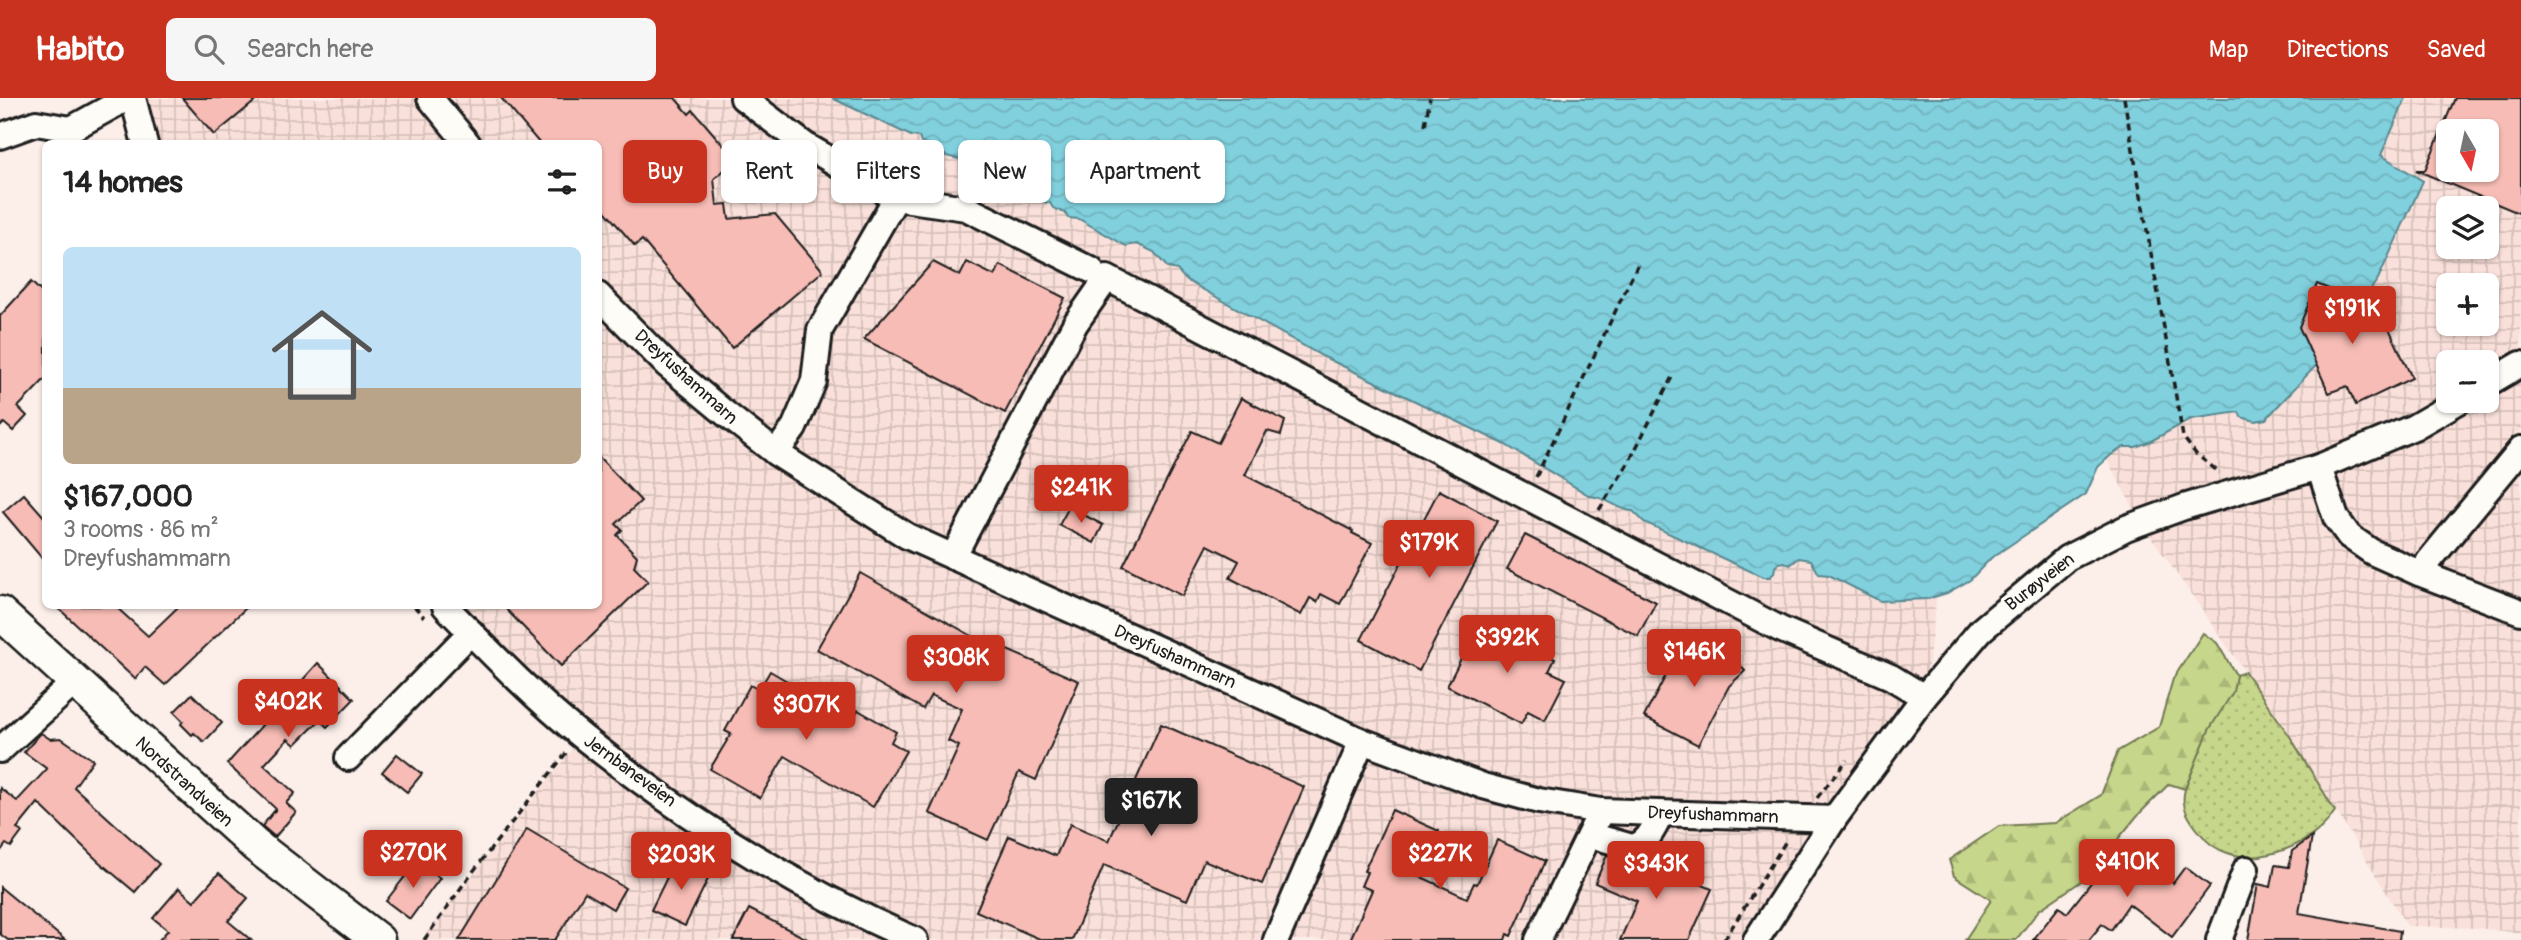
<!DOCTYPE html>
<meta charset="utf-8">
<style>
body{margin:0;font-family:Pangolin,sans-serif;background:#f6f6f6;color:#222;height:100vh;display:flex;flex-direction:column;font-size:26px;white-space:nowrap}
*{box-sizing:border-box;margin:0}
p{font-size:23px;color:#767676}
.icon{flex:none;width:38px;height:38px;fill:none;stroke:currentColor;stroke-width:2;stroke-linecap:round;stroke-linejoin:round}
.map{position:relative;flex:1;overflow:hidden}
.sheet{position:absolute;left:42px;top:42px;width:560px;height:469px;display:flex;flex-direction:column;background:#fff;border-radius:10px;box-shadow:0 2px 5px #0004}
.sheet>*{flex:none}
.guide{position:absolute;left:623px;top:42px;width:665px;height:63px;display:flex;gap:14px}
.needle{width:46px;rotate:171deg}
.controls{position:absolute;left:2436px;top:21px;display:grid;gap:14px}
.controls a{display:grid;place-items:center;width:63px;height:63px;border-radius:10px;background:#fff;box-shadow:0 2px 5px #0004;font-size:35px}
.price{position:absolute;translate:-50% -60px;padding:0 16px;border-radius:7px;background:#c8321e;color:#fff;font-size:23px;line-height:46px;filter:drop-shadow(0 2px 4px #0008)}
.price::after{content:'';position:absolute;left:50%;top:42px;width:21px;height:16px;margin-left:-10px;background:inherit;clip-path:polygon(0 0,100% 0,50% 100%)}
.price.active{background:#222;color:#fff}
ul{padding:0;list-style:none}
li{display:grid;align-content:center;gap:14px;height:371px;padding:0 21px}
li span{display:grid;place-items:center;height:217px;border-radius:10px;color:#555}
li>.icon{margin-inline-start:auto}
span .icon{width:126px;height:126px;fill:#fffc;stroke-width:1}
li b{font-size:30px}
h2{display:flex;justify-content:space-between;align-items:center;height:84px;padding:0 21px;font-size:30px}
.tag{padding:0 24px;border-radius:10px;background:#fff;box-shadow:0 2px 5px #0004;font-size:24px;line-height:63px}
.tag.active{background:#c8321e;color:#fff}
header{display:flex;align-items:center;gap:42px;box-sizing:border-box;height:98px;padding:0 35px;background:#c8321e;color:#fff}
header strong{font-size:33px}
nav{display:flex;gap:38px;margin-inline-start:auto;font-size:24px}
.search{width:490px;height:63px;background:#f6f6f6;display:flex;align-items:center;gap:18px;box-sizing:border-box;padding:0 24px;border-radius:10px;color:#767676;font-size:26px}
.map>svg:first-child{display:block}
.industrial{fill:url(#industrial-grid);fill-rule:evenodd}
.grass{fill:url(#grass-dots);stroke:#717953;stroke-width:2}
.forest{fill:url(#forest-firs);stroke:#717953;stroke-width:2}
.water{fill:url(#water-waves);stroke:#598890;stroke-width:2}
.building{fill:#f7bcb5;stroke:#1c1c1c;stroke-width:2;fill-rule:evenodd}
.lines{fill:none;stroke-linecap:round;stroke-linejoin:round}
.minor-casing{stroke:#1c1c1c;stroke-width:30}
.major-casing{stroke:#1c1c1c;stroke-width:37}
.path{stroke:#1c1c1c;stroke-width:3.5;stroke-dasharray:7 5;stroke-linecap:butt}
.minor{stroke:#fdfcf7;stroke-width:24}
.major{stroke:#fdfcf7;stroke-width:32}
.labels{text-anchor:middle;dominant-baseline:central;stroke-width:6;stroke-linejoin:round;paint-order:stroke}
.street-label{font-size:18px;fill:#1c1c1c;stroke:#fdfcf7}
</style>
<header>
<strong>Habito</strong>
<div class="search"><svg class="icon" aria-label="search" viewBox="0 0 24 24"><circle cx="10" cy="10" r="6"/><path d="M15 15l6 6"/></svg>Search here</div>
<nav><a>Map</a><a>Directions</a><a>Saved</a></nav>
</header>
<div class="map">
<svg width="2521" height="842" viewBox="0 0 2521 842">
<defs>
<pattern id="industrial-grid" width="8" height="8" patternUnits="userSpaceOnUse" patternTransform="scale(1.75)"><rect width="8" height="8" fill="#fae0da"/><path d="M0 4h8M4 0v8" fill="none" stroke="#d6c0ba"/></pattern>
<pattern id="grass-dots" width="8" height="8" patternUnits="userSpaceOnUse" patternTransform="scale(1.75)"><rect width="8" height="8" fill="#c6d68a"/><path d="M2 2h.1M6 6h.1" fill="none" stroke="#aab776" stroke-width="1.8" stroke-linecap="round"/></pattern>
<pattern id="forest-firs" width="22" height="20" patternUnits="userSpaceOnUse" patternTransform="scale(1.75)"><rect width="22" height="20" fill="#c6d68a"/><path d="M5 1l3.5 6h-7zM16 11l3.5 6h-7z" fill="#aab776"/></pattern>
<pattern id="water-waves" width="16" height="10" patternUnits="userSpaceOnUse" patternTransform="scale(1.75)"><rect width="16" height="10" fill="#81d0dd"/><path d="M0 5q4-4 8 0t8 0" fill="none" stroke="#6fb2bd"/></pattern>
</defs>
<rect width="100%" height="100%" fill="#fcefea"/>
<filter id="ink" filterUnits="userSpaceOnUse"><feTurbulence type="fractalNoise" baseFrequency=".0143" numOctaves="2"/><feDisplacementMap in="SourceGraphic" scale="14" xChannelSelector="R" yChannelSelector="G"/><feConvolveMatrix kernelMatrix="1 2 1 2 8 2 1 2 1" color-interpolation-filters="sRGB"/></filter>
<g filter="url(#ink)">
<g class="industrial">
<polygon points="133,0 832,0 910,38 919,39 922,45 936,48 946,58 998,70 1001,79 1016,85 1035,98 1050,105 1053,110 1066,115 1071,121 1079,121 1126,148 1137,146 1154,154 1168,170 1177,172 1186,182 1322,258 1504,346 1590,398 1601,399 1626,413 1633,413 1644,424 1663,434 1775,469 1779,465 1799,460 1811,462 1819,476 1829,477 1880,503 1894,504 1937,498 1924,599 1757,842 421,842 582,639 445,508 598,508 598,46 145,45"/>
<path d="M2406 0H2521V835L2476 830 2407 828 2291 640 2142 426 2106 360 2124 349H2136L2151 343 2191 321 2239 314 2272 316 2296 286 2321 262 2378 181 2422 83 2381 57ZM2448 33H2487V72H2448ZM2448 110H2487V149H2448ZM2448 187H2487V226H2448ZM2448 264H2487V303H2448Z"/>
</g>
<path class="grass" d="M2245 574 2291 640 2335 713C2319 739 2290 753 2260 758 2239 761 2214 754 2202 737 2195 729 2185 716 2184 705 2182 694 2188 684 2192 674 2197 661 2202 647 2208 634 2218 613 2231 601 2236 577Z"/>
<polygon class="forest" points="2203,535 2217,545 2236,577 2233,594 2209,632 2185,691 2169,686 2137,718 2086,780 2039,812 2016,842 1965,842 1991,802 1954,778 1949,762 1999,728 2055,725 2101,697 2118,653 2159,629 2173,581"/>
<path class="water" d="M832 0H2406L2381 57 2423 83 2378 181 2321 262 2266 321 2255 323 2241 319 2239 314 2191 321 2151 343 2136 349H2124L2111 357 2098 369 2086 396 1991 460 1970 482 1947 495 1927 501 1880 503 1829 477 1819 476 1811 462 1799 460 1790 467 1785 464 1779 465 1775 469 1774 475 1770 479H1763L1644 424 1633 413C1620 414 1608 399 1590 398L1504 346 1322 258 1186 182 1177 172 1168 170 1154 154 1137 146 1126 148 1079 121 1068 120 1065 115 1053 110 1050 105C1040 105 1030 99 1026 91L1020 90 1016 85 1001 79 998 70 946 58 936 48 921 45 919 39 911 38Z"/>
<g class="building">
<polygon points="182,0 259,0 214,37"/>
<polygon points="501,0 675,0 689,16 693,12 736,62 714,81 717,107 727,106 729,121 775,116 823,173 732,250 642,142 635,148 598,105 598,46 540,46"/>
<path d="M2455 0H2521V116L2416 72H2425ZM2448 33H2487V72H2448Z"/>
<polygon points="933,164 960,178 967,164 995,178 1000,167 1065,200 1005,315 864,241"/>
<polygon points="31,184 46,198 46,280 18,309 27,318 13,333 4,325 0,329 0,218"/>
<polygon points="2317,186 2381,213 2412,280 2356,307 2347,288 2329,295 2299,229"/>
<polygon points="1241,300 1285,323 1281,337 1267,333 1245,377 1353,433 1352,435 1372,445 1340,506 1321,496 1317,504 1310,500 1301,517 1230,480 1239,463 1208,447 1182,498 1123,468 1192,333 1218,345"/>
<polygon points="598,358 641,403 616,426 622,432 617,437 637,458 634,469 648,483 561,568 503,508 598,508"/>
<polygon points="1439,392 1497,423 1419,573 1361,542"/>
<polygon points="24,396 46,421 46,465 3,414"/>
<polygon points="1069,409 1103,427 1094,445 1059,427"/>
<polygon points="1525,437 1656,504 1638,538 1507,471"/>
<polygon points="860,475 990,548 991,545 1079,583 1036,682 1019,674 988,742 929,715 959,648 948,643 962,611 931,597 923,611 817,551"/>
<polygon points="56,508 115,508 148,538 179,508 248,508 165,587 145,569 135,581"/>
<polygon points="1480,523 1555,561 1549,573 1566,581 1545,622 1528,613 1521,626 1447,588"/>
<polygon points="1694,536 1721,550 1723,548 1745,573 1729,588 1698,647 1644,619 1676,558 1683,562 1686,544 1689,544"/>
<polygon points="318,565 354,601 327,629 320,622 295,647 288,641 264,667 295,695 286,705 296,714 275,739 262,728 276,711 227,666"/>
<polygon points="770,573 852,621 858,612 896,634 891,644 906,653 873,709 785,658 760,700 710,671 731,636 725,633 750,587 759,592"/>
<polygon points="192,596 222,625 204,644 194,635 192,637 181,626 183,623 174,614"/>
<polygon points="1161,626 1304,689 1262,786 1204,762 1187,802 1104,767 1072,842 1042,842 976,813 1009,738 1056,758 1070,726 1109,743"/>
<polygon points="41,635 50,641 61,640 93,662 74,689 159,766 135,794 98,763 38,705 17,731 22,734 11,749 6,746 0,754 0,690 17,703 47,671 24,654"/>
<polygon points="397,656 422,676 407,694 382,674"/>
<polygon points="1392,712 1439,733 1419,778 1467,800 1474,785 1477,786 1497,742 1545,763 1511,838 1507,836 1505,842 1350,842 1372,792 1361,788 1367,774 1364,773"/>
<polygon points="527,731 625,790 613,811 585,794 555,842 459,842"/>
<polygon points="2312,739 2299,815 2400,833 2399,842 2248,842 2258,786 2271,789 2275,767 2289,769 2292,753"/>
<polygon points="2122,745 2173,785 2185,769 2210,788 2172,839 2129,806 2111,832 2102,826 2089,842 2033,842 2059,809 2067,815"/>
<polygon points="1607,757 1649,776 1653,766 1712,791 1689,842 1620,842 1637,803 1595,785"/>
<polygon points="676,761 710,777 685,828 651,812"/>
<polygon points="417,763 440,780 410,821 386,803"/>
<polygon points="219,775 248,800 228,823 251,842 159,842 168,832 153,820 179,790 194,803"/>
<polygon points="0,789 28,812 65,842 8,842 0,836"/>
<polygon points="749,811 809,842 733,842"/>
</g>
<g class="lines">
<defs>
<g id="minor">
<polyline points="133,0 145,46"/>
<polyline points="430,0 468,46"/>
<polyline points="743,0 805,47 896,100 966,110 1091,172"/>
<polyline points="0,38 36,25 71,31 127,0"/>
<polyline points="598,197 667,267 726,316 776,355 907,438 1362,643 1483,688 1539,703 1601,713 1834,721"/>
<polyline points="2487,286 2521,266"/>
<polyline points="776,355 794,330 814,283 820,232 896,100"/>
<polyline points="2319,369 2336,420 2349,438 2372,454 2419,475 2521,514"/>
<polyline points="953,459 1075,226 1107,180 1780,531 1891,579 1924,599"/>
<polyline points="2419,475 2521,351"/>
<path d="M445 508C489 553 534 600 584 640 685 720 797 791 915 842"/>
<polyline points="0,652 75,584"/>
<polyline points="348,660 471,534"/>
<path d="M1590 737 1632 749C1648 746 1654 729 1661 716"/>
<polyline points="1276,842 1362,643"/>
<polyline points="1538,842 1601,713"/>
<polyline points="1756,842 1834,721 1924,599 1981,532 2067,460 2126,430 2184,409 2319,369 2414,329 2459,303"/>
<polyline points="2219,842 2246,771"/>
</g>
<polyline id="major" points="0,515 256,748 378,842"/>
</defs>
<use href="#minor" class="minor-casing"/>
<use href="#major" class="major-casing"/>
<g class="path">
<polyline points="2124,0 2183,339 2196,356 2220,375"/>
<polyline points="1425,27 1430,0"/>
<polyline points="1536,379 1638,166"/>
<polyline points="1599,412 1629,364 1672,279"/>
<polyline points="414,508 424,519"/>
<polyline points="1817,700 1847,662"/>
<polyline points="424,842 468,780 567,654"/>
<polyline points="1724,842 1786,743"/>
</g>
<use href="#minor" class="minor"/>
<use href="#major" class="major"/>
</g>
</g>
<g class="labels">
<g class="street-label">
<text transform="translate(686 279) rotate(42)">Dreyfushammarn</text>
<text transform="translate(2040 484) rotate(-38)">Burøyveien</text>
<text transform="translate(1175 559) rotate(24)">Dreyfushammarn</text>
<text transform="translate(630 673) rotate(36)">Jernbaneveien</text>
<text transform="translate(184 684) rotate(42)">Nordstrandveien</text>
<text transform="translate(1713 717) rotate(2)">Dreyfushammarn</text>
</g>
</g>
</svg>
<div class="controls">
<a><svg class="needle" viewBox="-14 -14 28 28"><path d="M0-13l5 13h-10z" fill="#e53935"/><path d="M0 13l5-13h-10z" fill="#767676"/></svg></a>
<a><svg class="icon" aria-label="layers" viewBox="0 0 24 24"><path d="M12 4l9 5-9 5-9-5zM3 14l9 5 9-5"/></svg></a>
<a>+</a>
<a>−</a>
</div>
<b class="price" style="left:2352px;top:248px">$191K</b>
<b class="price" style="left:1081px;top:427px">$241K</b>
<b class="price" style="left:1429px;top:482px">$179K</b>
<b class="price" style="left:1507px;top:577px">$392K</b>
<b class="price" style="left:1694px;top:591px">$146K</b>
<b class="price" style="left:956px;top:597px">$308K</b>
<b class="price" style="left:288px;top:641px">$402K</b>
<b class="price" style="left:806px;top:644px">$307K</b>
<b class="price active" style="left:1151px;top:740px">$167K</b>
<b class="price" style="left:413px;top:792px">$270K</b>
<b class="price" style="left:1440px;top:793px">$227K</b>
<b class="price" style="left:681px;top:794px">$203K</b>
<b class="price" style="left:2127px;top:801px">$410K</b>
<b class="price" style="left:1656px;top:803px">$343K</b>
<div class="guide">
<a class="tag active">Buy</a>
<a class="tag">Rent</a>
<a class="tag">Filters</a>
<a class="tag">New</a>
<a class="tag">Apartment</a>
</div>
<section class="sheet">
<h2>14 homes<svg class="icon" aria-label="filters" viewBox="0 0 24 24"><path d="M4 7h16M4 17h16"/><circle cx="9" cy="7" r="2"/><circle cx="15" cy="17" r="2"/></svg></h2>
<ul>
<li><span style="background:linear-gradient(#bfe0f5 65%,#b9a48a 0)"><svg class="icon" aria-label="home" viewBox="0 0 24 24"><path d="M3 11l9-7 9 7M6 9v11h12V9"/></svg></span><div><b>$167,000</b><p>3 rooms · 86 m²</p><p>Dreyfushammarn</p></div></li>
</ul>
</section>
</div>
